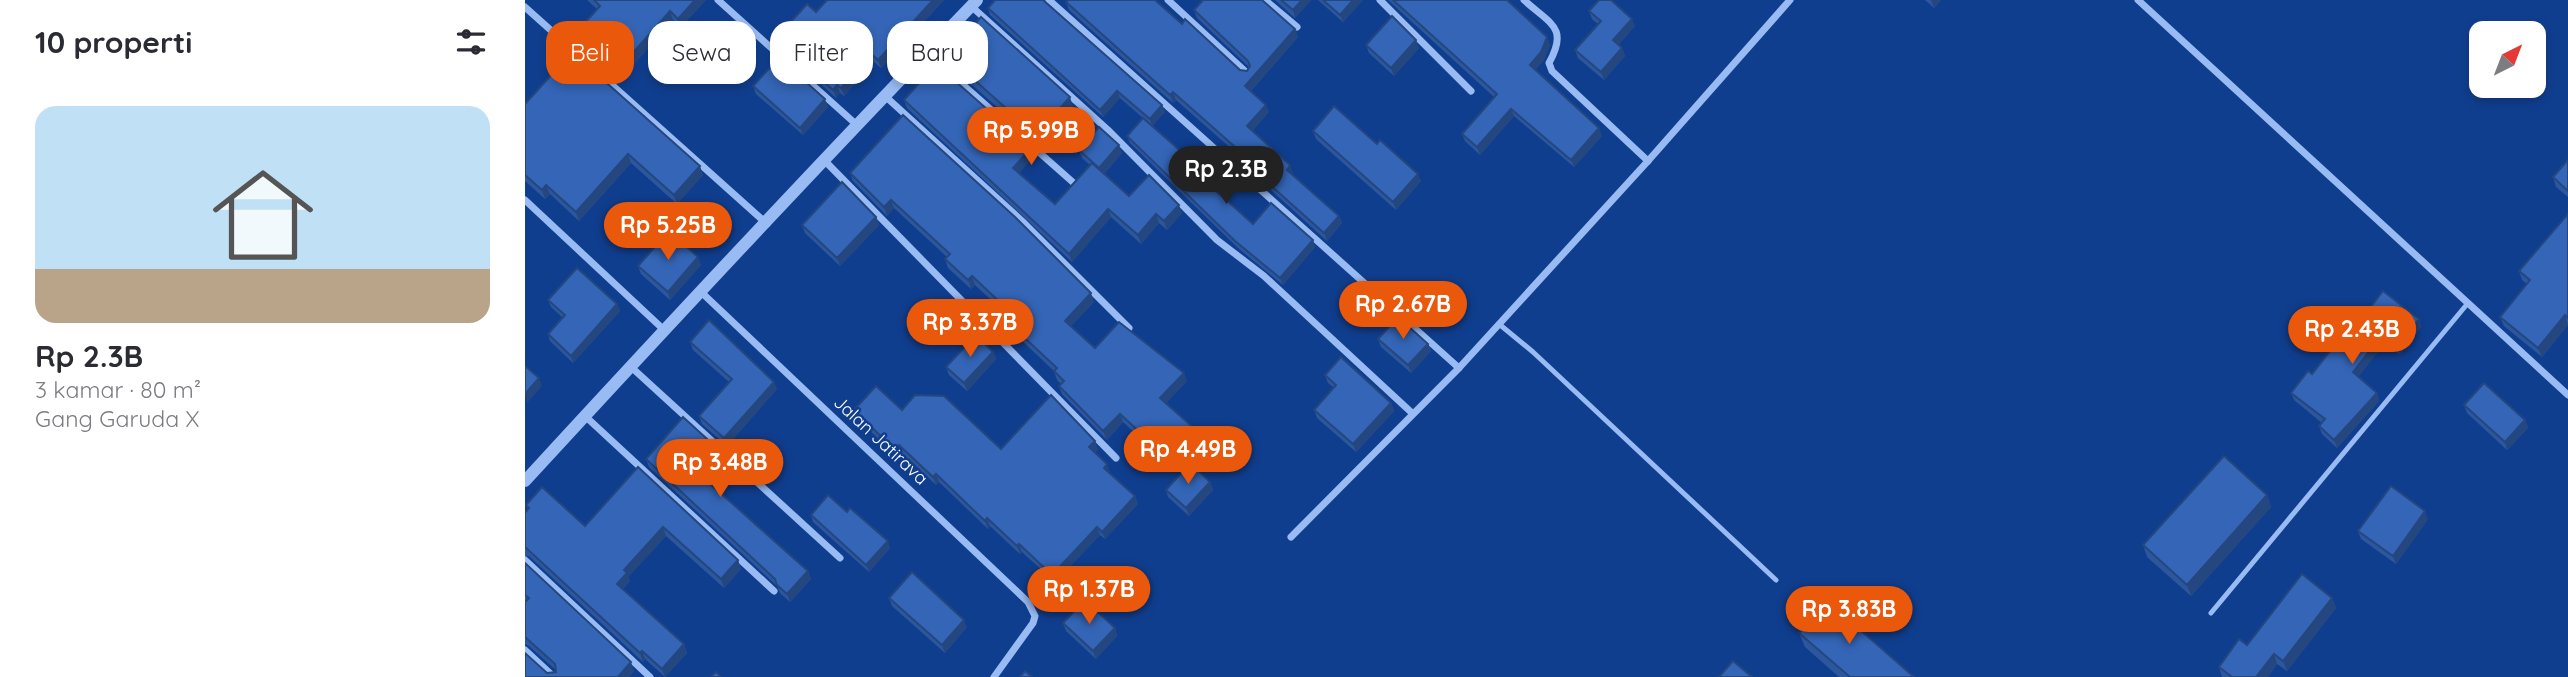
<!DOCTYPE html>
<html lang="id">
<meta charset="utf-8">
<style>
body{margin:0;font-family:Quicksand,sans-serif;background:#f7f7f7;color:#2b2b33;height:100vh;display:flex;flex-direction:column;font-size:26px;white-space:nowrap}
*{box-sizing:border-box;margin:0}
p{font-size:23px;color:#7c7c81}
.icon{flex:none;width:38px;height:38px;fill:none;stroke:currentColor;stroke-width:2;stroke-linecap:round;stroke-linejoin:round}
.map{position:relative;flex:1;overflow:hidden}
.side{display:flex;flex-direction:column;background:#fff;width:525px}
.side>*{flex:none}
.banner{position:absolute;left:21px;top:21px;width:665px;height:63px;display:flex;gap:14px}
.needle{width:46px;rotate:42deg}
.fabs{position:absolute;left:1944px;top:21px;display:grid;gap:14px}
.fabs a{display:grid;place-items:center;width:77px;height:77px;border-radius:14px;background:#fff;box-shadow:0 4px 10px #0003;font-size:35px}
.price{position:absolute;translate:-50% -60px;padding:0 16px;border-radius:24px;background:#ea580c;color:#fff;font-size:23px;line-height:46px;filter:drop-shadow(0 2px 4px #0008)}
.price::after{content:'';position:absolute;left:50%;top:42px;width:21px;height:16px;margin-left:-10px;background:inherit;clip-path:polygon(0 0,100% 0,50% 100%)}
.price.on{background:#222;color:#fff}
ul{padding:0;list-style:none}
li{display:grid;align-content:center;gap:14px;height:371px;padding:0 35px}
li+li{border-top:2px solid #e1e1e2}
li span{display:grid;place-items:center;height:217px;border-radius:21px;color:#555}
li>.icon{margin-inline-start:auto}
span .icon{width:126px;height:126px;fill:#fffc;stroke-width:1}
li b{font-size:30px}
h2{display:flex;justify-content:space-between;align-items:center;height:84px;padding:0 35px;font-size:30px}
.chip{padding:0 24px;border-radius:21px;background:#fff;box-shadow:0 4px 10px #0003;font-size:24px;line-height:63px}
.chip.on{background:#ea580c;color:#fff}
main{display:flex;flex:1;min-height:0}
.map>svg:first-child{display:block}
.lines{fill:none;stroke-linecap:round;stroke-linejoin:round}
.service{stroke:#98bbf3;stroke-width:5}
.minor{stroke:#98bbf3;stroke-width:7}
.tertiary{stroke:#98bbf3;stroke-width:12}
.wall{fill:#2d579d}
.shaded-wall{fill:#24477f}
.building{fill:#3465b6;stroke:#24477f;stroke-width:2}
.labels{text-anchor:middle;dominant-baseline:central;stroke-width:5;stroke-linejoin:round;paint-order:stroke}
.street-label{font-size:18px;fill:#fff;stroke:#103e8e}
</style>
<main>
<section class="side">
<h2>10 properti<svg class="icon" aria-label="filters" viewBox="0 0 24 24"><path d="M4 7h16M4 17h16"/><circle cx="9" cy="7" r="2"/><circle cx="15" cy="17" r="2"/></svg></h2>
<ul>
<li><span style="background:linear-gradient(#bfe0f5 75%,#b9a48a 0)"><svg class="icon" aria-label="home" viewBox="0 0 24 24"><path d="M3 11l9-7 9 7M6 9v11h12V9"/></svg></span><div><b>Rp 2.3B</b><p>3 kamar · 80 m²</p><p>Gang Garuda X</p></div></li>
</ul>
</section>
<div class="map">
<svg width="2043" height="677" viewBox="0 0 2043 677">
<rect width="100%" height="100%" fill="#103e8e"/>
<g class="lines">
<g class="service">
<polyline points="974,324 1008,352 1251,580"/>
<polyline points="1686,613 1943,303"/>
</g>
<g class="minor">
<polyline points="193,0 333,126"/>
<polyline points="524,0 934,368"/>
<polyline points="643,0 722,73"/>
<polyline points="740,0 772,27"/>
<polyline points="855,0 946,91"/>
<path d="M999 0C1025 24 1044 27 1024 63L1027 71 1123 161"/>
<polyline points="1613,0 2043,395"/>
<polyline points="446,6 583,130 692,240 739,276 887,413"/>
<polyline points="0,7 242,224"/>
<polyline points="402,53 551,185"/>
<polyline points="360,96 497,221 604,328"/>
<polyline points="300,161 591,458"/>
<polyline points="0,200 138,329"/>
<polyline points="175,291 503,602 510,616 508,623 469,677"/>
<polyline points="105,366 315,558"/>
<polyline points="60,416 249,591"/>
<polyline points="766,537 934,368 1123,161 1265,0"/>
<polyline points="0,560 125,677"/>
<polyline points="0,650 29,677"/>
</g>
<path class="tertiary" d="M0 481C149 319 299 158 452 0"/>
</g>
<g class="wall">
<polygon points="62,0 181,0 156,27 148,20 93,82 59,52 56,43 62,36 57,26 72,9"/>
<polygon points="302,0 419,0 356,68 349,62 319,96 315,93 311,98 265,56 262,48 263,47 258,42 255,34 291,12"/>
<polygon points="750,0 786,0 770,18"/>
<polygon points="793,0 838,0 818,22"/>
<polygon points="863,0 982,0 1025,45 1019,60 1010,70 1077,136 1049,167 989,116 955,155 940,141 937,134 969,97"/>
<polygon points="1400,0 1416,0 1409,8"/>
<polygon points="541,2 657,24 715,70 722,71 724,67 672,18 669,10 773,37 726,91 744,112 727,131 768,173 767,174 814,216 817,223 802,241 727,173 725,165 651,100 648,103 544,10"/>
<polygon points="463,8 640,112 627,126 595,98 578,117 465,15"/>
<polygon points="1064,11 1110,26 1094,44 1097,48 1100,56 1079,80 1053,58 1050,50 1073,24 1067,19"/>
<polygon points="440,35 548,107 515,145 430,70 427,60 443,42"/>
<polygon points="841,45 894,48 869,76 844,53"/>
<polygon points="228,86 303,107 278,135 231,94"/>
<polygon points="379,100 509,156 494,173 530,204 565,165 557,158 554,150 597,153 579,174 604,196 657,213 642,230 634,223 616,244 586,217 547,262 382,108"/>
<polygon points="0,104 178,175 152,204 106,163 54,221 25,194 20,199 0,181"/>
<polygon points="788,131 852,144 896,181 871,210 791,139"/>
<polygon points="602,136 676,169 678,177 677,178 728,224 788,240 790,247 758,285 713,248 605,143"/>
<polygon points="2043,160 2043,197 2031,187 2028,177"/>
<polygon points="325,173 569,302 546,326 570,348 662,381 641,403 675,440 648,469 598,422 582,440 537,394 534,386 536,384 532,380 529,371 491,335 488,327 491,323 450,285 446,289 423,268 420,259 422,257 369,208 362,216 328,181"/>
<polygon points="2043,214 2043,325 2017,357 1979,326 1975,317 2002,284 1997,280 1994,271"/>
<polygon points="351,217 354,225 315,266 280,233 277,225"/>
<polygon points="176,265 145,300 116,274 113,266"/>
<polygon points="23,300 92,304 95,311 48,363 25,341 23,334 38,318 26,307"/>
<polygon points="1894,319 1896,327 1875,354 1860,343 1833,376 1852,393 1854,401 1812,448 1797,434 1794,426 1797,423 1769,400 1766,393 1787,374 1832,325"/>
<polygon points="853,339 903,344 906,351 886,373 856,347"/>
<polygon points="165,342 252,389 202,446 177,424 174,416 204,382 168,350"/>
<polygon points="468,352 471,359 442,391 424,375 421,367"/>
<polygon points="800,375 866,403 869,411 831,452 792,418 789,410 809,388 803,383"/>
<polygon points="1939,405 2000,420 2003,428 1982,450 1942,413"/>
<polygon points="329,410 377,410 476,449 573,449 570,452 585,472 585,473 610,496 613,504 580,539 575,535 530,582 497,552 495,554 465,526 463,529 414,482 411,485 377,453 373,458 332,418"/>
<polygon points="121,459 204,459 206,467 189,487 283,571 286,579 265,602 255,593 252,586 124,467"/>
<polygon points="113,467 213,560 216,569 199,588 141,536 103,577 105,581 97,590 159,644 162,653 140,677 120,659 118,662 4,556 0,556 0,512 3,509 1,505 60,526"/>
<polygon points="685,482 688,490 664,516 643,497 641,490"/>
<polygon points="1742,495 1746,507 1666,596 1622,557 1618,545"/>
<polygon points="322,512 365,548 344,572 288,522 286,515"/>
<polygon points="1903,519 1871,564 1836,539 1833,531"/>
<polygon points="0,563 109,671 104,677 0,677 31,672 31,670 4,646 0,644 0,602 1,601 0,600"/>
<polygon points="364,598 442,627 420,653 367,606"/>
<polygon points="1807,598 1811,608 1762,671 1752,664 1743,677 1697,677 1694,667 1722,645"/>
<polygon points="538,623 590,628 592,636 571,659 541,631"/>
<polygon points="1274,633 1389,677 1314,677 1280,647"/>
</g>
<g class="shaded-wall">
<polygon points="170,0 181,0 156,27 153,19"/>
<polygon points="408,0 419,0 356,68 353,60"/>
<polygon points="777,0 786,0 770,18 768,10"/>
<polygon points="828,0 838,0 818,22 815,15"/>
<polygon points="1406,0 1416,0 1409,8"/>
<polygon points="145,11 148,20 93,82 90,73"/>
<polygon points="1107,19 1110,26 1091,47 1088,40"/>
<polygon points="770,29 773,37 723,94 720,86"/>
<polygon points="1022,37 1025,45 1019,60 1008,72 1005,65"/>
<polygon points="891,40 894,48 869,76 866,68"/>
<polygon points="1097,48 1100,56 1079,80 1076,72"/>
<polygon points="346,54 349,62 319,96 316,88"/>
<polygon points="312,85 315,93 311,98 308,90"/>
<polygon points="592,91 595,98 578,117 575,110"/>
<polygon points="648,92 651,100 648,103 645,95"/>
<polygon points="545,97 548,107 515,145 511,135"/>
<polygon points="300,99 303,107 278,135 275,128"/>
<polygon points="637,105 640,112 627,126 625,119"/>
<polygon points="741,105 744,112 725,134 722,126"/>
<polygon points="986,109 989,116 955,155 952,147"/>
<polygon points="1074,128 1077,136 1049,167 1046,160"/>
<polygon points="594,145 597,153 577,176 574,168"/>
<polygon points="506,148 509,156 491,176 488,168"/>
<polygon points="103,154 106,163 54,221 51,212"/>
<polygon points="765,165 768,173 765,177 762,170"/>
<polygon points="175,166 178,175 152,204 149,195"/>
<polygon points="676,169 678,177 675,181 672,174"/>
<polygon points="893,174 896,181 871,210 868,202"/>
<polygon points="21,185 25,194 20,199 17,190"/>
<polygon points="366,200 369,208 362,216 359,207"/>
<polygon points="654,205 657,213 642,230 639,221"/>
<polygon points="583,209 586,217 547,262 544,254"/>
<polygon points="631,214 634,223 616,244 613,235"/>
<polygon points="814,216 817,223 802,241 799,233"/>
<polygon points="351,217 354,225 315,266 312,258"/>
<polygon points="788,240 790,247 758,285 755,278"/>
<polygon points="173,257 176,265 145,300 143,292"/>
<polygon points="447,276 450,285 446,289 443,280"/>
<polygon points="566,293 569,302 543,329 540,321"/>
<polygon points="92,304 95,311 48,363 46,356"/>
<polygon points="2040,315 2043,325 2017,357 2013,348"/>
<polygon points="1894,319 1896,327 1875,354 1872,347"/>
<polygon points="1857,335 1860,343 1831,380 1828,372"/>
<polygon points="903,344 906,351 886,373 883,365"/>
<polygon points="468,352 471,359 442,391 439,383"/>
<polygon points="659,373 662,381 638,406 635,398"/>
<polygon points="14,378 17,386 2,403 0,394"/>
<polygon points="249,382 252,389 202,446 199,438"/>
<polygon points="1852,393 1854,401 1812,448 1809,440"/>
<polygon points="866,403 869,411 831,452 828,444"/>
<polygon points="595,414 598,422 582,440 578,431"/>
<polygon points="2000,420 2003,428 1982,450 1980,442"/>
<polygon points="672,431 675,440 648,469 645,460"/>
<polygon points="570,441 573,449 567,455 564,447"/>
<polygon points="374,445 377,453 373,458 370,450"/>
<polygon points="204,459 206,467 186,490 183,482"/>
<polygon points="582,464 585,472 582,476 579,468"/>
<polygon points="411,474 414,482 411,485 408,477"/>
<polygon points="685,482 688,490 664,516 661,508"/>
<polygon points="1742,495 1746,507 1666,596 1662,585"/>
<polygon points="610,496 613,504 580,539 577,532"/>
<polygon points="1900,511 1903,519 1871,564 1868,556"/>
<polygon points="462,518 465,526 463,529 460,521"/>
<polygon points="138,527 141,536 103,577 105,581 95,593 92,584 99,570"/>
<polygon points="572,527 575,535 530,582 527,575"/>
<polygon points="363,541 365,548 344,572 341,565"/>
<polygon points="494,544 497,552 495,554 492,546"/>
<polygon points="213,560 216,569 199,588 196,579"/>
<polygon points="283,571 286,579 265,602 262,594"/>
<polygon points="1807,598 1811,608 1762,671 1758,661"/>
<polygon points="439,620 442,627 420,653 417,645"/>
<polygon points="590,628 592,636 571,659 568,651"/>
<polygon points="159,644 162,653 140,677 137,669"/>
<polygon points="117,651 120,659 118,662 115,653"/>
<polygon points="1749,654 1752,664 1743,677 1731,677"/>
<polygon points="106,662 109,671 104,677 93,677"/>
</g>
<g class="building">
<polygon points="69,0 170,0 153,19 145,11 90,73 56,43 65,33 57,26 75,6"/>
<polygon points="302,0 408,0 353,60 346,54 316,88 312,85 308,90 262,48 266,44 255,34 282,4 291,12"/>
<polygon points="470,0 518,0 637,105 625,119 592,91 575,110 463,8"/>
<polygon points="543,0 630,0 657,24 660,19 715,70 722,71 725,66 723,61 669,10 678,0 737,0 770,29 720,86 741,105 722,126 765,165 762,170 814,216 799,233 724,166 727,162 648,92 645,95 541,2"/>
<polygon points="756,0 777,0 768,10"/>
<polygon points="798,0 828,0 815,15"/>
<polygon points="868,0 982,0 1022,37 1016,52 1005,65 1074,128 1046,160 986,109 952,147 937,134 972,94"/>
<polygon points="1074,0 1086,0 1107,19 1088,40 1097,48 1076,72 1050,50 1076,21 1064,11"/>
<polygon points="867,16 891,40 866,68 841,45"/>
<polygon points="456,17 545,97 511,135 427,60 445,40 440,35"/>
<polygon points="47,52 175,166 149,195 103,154 51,212 21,185 17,190 0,175 0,104"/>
<polygon points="254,58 300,99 275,128 228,86"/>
<polygon points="411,64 506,148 488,168 530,204 567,163 604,196 624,175 654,205 639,221 631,214 613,235 583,209 544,254 379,100"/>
<polygon points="809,106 852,144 855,140 893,174 868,202 788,131"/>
<polygon points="378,115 490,217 566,293 540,321 570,348 594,322 659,373 635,398 672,431 645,460 595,414 578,431 534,386 539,381 529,371 532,368 488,327 494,320 447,276 443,280 420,259 425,254 366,200 359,207 325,173"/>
<polygon points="618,118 676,169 672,174 728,224 746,203 788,240 755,278 710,241 602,136"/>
<polygon points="574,127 594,145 574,168 554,150"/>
<polygon points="2043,160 2043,191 2028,177"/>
<polygon points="317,182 351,217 312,258 277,225"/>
<polygon points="2043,214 2043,318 2040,315 2013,348 1975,317 2005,280 1994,271"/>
<polygon points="144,231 173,257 143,292 113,266"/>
<polygon points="52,268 92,304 46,356 23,334 40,315 23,300"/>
<polygon points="1858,291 1894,319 1872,347 1857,335 1828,372 1852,393 1809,440 1794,426 1800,419 1766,393 1783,371 1787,374 1828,322 1832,325"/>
<polygon points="873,317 903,344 883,365 853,339"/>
<polygon points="184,320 249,382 199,438 174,416 207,379 165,342"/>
<polygon points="451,335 468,352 439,383 421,367"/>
<polygon points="816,357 866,403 828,444 789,410 811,385 800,375"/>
<polygon points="0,366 14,378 0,394"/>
<polygon points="1959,383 2000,420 1980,442 1939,405"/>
<polygon points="351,386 377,410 390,395 419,396 476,449 526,395 570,441 564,447 582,464 579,468 610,496 577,532 572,527 527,575 494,544 492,546 462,518 460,521 411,474 408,477 374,445 370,450 329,410"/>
<polygon points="158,417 204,459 183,482 283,571 262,594 252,585 250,579 121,459"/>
<polygon points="1699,456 1742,495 1662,585 1618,545"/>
<polygon points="665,463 685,482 661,508 641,490"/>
<polygon points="113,467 213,560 196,579 138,527 99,570 102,573 92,584 159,644 137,669 117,651 115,653 0,547 0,513 4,508 1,505 17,487 60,526"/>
<polygon points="1866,486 1900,511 1868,556 1833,531"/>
<polygon points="303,495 322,512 325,508 363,541 341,565 286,515"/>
<polygon points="0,563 106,662 93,677 0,677 0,653 22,673 31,672 30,664 0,637 0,602 4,598 0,595"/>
<polygon points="387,572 439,620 417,645 364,598"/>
<polygon points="1777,574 1807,598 1758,661 1749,654 1731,677 1707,677 1694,667 1714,639 1722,645"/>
<polygon points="560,600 590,628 568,651 538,623"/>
<polygon points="1302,601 1389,677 1325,677 1274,633"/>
<polygon points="1208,661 1227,677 1194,677"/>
<polygon points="500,671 507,677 495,677"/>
<polygon points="191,672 196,677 186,677"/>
</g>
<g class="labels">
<g class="street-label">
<text transform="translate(356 440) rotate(43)">Jalan Jatirava</text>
</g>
</g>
</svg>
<div class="fabs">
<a><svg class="needle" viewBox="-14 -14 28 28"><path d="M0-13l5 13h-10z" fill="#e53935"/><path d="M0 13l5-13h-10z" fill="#7c7c81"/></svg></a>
</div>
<b class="price" style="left:506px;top:167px">Rp 5.99B</b>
<b class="price on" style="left:701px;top:206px">Rp 2.3B</b>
<b class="price" style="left:143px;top:262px">Rp 5.25B</b>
<b class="price" style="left:878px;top:341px">Rp 2.67B</b>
<b class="price" style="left:445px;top:359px">Rp 3.37B</b>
<b class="price" style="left:1827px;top:366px">Rp 2.43B</b>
<b class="price" style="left:663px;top:486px">Rp 4.49B</b>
<b class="price" style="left:195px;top:499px">Rp 3.48B</b>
<b class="price" style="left:564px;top:626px">Rp 1.37B</b>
<b class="price" style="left:1324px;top:646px">Rp 3.83B</b>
<div class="banner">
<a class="chip on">Beli</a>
<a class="chip">Sewa</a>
<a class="chip">Filter</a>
<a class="chip">Baru</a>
</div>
</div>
</main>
